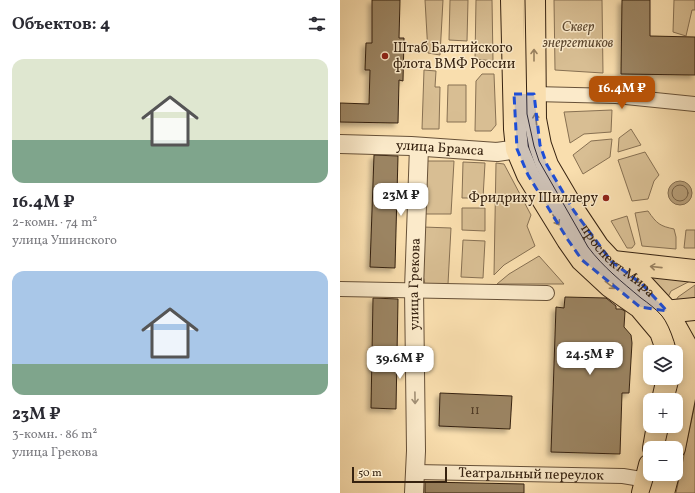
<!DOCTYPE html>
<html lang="ru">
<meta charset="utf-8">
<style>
body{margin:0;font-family:Vollkorn,serif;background:#f2f2f3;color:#2b2b33;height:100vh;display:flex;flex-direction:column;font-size:15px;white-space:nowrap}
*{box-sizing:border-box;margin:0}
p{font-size:13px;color:#7c7c81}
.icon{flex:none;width:22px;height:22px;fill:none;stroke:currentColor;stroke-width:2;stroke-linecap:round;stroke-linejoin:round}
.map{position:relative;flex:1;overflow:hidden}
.sheet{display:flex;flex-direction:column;background:#fff;width:340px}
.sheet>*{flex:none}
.fabs{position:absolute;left:303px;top:345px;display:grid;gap:8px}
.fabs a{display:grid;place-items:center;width:40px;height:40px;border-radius:8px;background:#fff;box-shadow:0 2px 10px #0003;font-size:20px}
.scale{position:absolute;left:12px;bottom:10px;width:95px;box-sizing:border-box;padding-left:4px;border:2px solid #362210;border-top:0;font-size:11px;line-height:14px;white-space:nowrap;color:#362210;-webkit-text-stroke:3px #fbeaca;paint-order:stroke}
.price{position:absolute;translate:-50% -34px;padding:0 9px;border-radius:8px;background:#fff;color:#222;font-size:13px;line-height:26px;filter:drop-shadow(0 1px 2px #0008)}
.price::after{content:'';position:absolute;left:50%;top:24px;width:12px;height:9px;margin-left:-6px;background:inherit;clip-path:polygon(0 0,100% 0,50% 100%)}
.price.on{background:#b45309;color:#fff}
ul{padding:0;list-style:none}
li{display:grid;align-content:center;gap:8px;height:212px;padding:0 12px}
li span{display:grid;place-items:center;height:124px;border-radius:12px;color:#555}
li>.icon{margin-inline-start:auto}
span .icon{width:72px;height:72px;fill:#fffc;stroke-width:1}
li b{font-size:17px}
h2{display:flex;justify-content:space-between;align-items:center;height:48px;padding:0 12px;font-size:17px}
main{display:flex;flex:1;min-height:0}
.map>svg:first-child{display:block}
.green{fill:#d8be93;stroke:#877052}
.water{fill:#b79e78;stroke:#836c4e}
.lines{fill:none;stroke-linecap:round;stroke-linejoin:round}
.shore{stroke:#766044;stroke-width:1}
.building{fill:#9b8462;stroke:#362210;filter:url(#shadow)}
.minor-casing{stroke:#675138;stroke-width:16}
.tertiary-casing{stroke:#675138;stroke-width:20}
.primary-casing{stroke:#362210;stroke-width:24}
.minor{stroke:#fbeaca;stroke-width:14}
.tertiary{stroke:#fbeaca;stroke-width:18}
.primary{stroke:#f9deae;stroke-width:22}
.tram{stroke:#362210;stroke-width:1}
.oneway{stroke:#98805f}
.oneway2{stroke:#a29076}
.marked{fill:#1d4ed8;fill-opacity:0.2;stroke:#1d4ed8;stroke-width:3;stroke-dasharray:8 5;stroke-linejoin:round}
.poi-dot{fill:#8f2418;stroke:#fbeaca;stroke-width:1.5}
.labels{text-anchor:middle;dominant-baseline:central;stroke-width:3;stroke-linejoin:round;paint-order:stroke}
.number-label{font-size:12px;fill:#4f3a24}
.park-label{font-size:14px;font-style:italic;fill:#5e4931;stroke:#fbeaca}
.poi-label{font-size:14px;fill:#362210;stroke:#fbeaca;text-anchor:start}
.street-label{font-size:14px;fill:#362210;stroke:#fbeaca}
</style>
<main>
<section class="sheet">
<h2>Объектов: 4<svg class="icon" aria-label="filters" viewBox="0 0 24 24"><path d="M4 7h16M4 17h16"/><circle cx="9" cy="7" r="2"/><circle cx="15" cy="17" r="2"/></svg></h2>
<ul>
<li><span style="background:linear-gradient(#dfe7d0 65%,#7fa58c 0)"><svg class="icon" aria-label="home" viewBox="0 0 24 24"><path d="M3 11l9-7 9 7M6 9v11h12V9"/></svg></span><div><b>16.4M ₽</b><p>2-комн. · 74 m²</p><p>улица Ушинского</p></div></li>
<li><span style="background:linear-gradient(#a9c7e8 75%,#7fa58c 0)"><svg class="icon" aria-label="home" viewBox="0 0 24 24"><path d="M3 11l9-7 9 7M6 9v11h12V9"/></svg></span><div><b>23M ₽</b><p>3-комн. · 86 m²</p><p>улица Грекова</p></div></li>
</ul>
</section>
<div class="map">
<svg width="355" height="493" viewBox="0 0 355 493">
<defs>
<filter id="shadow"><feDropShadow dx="-3.5" dy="3.5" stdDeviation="2" flood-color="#0004"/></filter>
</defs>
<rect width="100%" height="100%" fill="#f9deae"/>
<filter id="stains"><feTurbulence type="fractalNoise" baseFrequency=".005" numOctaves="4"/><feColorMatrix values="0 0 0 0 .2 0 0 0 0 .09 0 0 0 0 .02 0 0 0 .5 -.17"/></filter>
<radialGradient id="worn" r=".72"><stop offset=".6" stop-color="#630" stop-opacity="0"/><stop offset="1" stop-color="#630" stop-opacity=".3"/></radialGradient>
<g class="green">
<polygon points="85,0 103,0 100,55 88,53"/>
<polygon points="110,0 128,0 127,41 109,40"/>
<polygon points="136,0 152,0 153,61 135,59"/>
<polygon points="214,0 262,0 263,73 215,70"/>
<polygon points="334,0 355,0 355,10 352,10 346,36 333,32"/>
<polygon points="84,70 96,71 95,87 100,87 99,129 82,129"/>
<polygon points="142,74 154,74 156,125 151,131 135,131 136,81"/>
<polygon points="108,85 126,85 126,122 107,122"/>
<polygon points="272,110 271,132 244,134 230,143 224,112"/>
<polygon points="291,129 301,145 278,152 279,138"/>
<polygon points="272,139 270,157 243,174 233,155 251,141"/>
<polygon points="305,152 319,175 314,181 308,199 292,201 278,160"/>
<polygon points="87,161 114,161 111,214 85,214"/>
<polygon points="123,162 145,163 143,198 122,198"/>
<polygon points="156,163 164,164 191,215 187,226 195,246 164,265 154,275"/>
<polygon points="122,208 145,208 145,231 122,230"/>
<path d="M308 211C317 224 320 226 334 229L336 237V249L302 246 295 213Z"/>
<polygon points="287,216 295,244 292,248 287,248 271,221"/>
<polygon points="83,227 111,228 108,284 85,284 82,271"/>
<polygon points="346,230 355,230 355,248 344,248"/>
<polygon points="123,240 145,241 143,278 121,277"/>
<polygon points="199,256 224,284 157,284 169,274"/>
<polygon points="295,271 354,279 331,291 328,297"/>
<polygon points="355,285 355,301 335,302 338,297"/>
<polygon points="355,404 355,493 336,493"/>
</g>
<circle class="water" cx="340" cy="193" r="12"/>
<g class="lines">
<circle class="shore" cx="340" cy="193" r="8"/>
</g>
<g class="building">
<polygon points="32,0 60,0 59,38 64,38 63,81 59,80 58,123 0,122 0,103 29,104 30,70 25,70 26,43 32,43"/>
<polygon points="282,0 310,0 310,36 355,37 355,75 281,74"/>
<polygon points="34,155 58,156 55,268 30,267"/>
<polygon points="225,297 266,298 276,306 276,309 281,309 285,311 284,327 291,335 292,343 289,393 282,393 280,454 211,452 216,307 224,308"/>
<polygon points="33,298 58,299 56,409 31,408"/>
<polygon points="100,393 172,396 170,429 99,426"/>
<polygon points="85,482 184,484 184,493 85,493"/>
</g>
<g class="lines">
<defs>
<g id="minor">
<polyline points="194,94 276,96 355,104"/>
<polyline points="0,289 207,293"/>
<path id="s1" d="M75 472 283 476 307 480"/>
</g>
<g id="tertiary">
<path id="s2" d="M0 144 71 146 157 152 177 149"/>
<path id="s3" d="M74 493 76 451 74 289 79 147"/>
</g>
<g id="primary">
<polyline points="172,0 175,129 177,149 188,175 228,240 242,260 270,286 300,307 321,332 328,352"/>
<path id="s4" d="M194 0 195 119 200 145 207 165 234 211 258 247 272 262 302 284 326 310 346 346 348 360V378L334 448"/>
<polyline points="273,262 355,271"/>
<polyline points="315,310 324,312 355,309"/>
<polyline points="323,400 328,378"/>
<polyline points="314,448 318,426"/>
<polyline points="303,493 310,465"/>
<polyline points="323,493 328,474"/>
</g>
</defs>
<use href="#minor" class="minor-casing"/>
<use href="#tertiary" class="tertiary-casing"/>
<use href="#primary" class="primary-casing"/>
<use href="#minor" class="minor"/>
<use href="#tertiary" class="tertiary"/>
<use href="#primary" class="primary"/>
<g class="tram">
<path d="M185 0 187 114 194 146 199 161 248 247C263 267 282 282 301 298 308 303 316 309 322 316 331 327 339 355 340 370 340 380 336 390 334 400"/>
<polyline points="324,448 329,426"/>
<polyline points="309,493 315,474"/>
</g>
</g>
<defs><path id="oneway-shaft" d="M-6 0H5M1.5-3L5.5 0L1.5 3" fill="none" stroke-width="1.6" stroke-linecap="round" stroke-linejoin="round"/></defs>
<g class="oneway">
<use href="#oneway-shaft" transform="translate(194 55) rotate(-90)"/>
<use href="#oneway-shaft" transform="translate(196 119) rotate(-96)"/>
<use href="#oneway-shaft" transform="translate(216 220) rotate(59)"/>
<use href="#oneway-shaft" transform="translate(316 267) rotate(-174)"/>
<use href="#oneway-shaft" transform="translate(270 285) rotate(38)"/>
</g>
<use class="oneway2" href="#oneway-shaft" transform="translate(75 398) rotate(89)"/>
<path class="marked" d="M174 94H194L200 145 207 165 234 211 272 262 302 284 327 311 300 307 242 260 228 240 188 175 177 149Z"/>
<g class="poi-dot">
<circle cx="45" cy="56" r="4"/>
<circle cx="266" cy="198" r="4"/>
</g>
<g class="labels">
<g class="number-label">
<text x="135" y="411">11</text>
</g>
<g class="park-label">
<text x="238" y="27">Сквер<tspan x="238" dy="16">энергетиков</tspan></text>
</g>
<g class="poi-label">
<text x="53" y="48">Штаб Балтийского<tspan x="53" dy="16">флота ВМФ России</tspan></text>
<text x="258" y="198" text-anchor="end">Фридриху Шиллеру</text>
</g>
<g class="street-label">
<text stroke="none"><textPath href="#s2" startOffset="100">улица Брамса</textPath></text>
<text stroke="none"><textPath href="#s4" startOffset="287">проспект Мира</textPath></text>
<text stroke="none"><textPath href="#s3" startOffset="209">улица Грекова</textPath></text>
<text stroke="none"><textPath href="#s1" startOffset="116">Театральный переулок</textPath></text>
</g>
</g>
<rect width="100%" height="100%" filter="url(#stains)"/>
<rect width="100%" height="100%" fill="url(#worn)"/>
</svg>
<div class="fabs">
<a><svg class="icon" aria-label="layers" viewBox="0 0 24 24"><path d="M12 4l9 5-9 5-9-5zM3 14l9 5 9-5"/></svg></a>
<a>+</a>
<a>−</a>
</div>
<div class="scale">50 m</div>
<b class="price on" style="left:282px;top:110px">16.4M ₽</b>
<b class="price" style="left:61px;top:217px">23M ₽</b>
<b class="price" style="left:250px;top:376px">24.5M ₽</b>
<b class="price" style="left:60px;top:380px">39.6M ₽</b>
</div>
</main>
